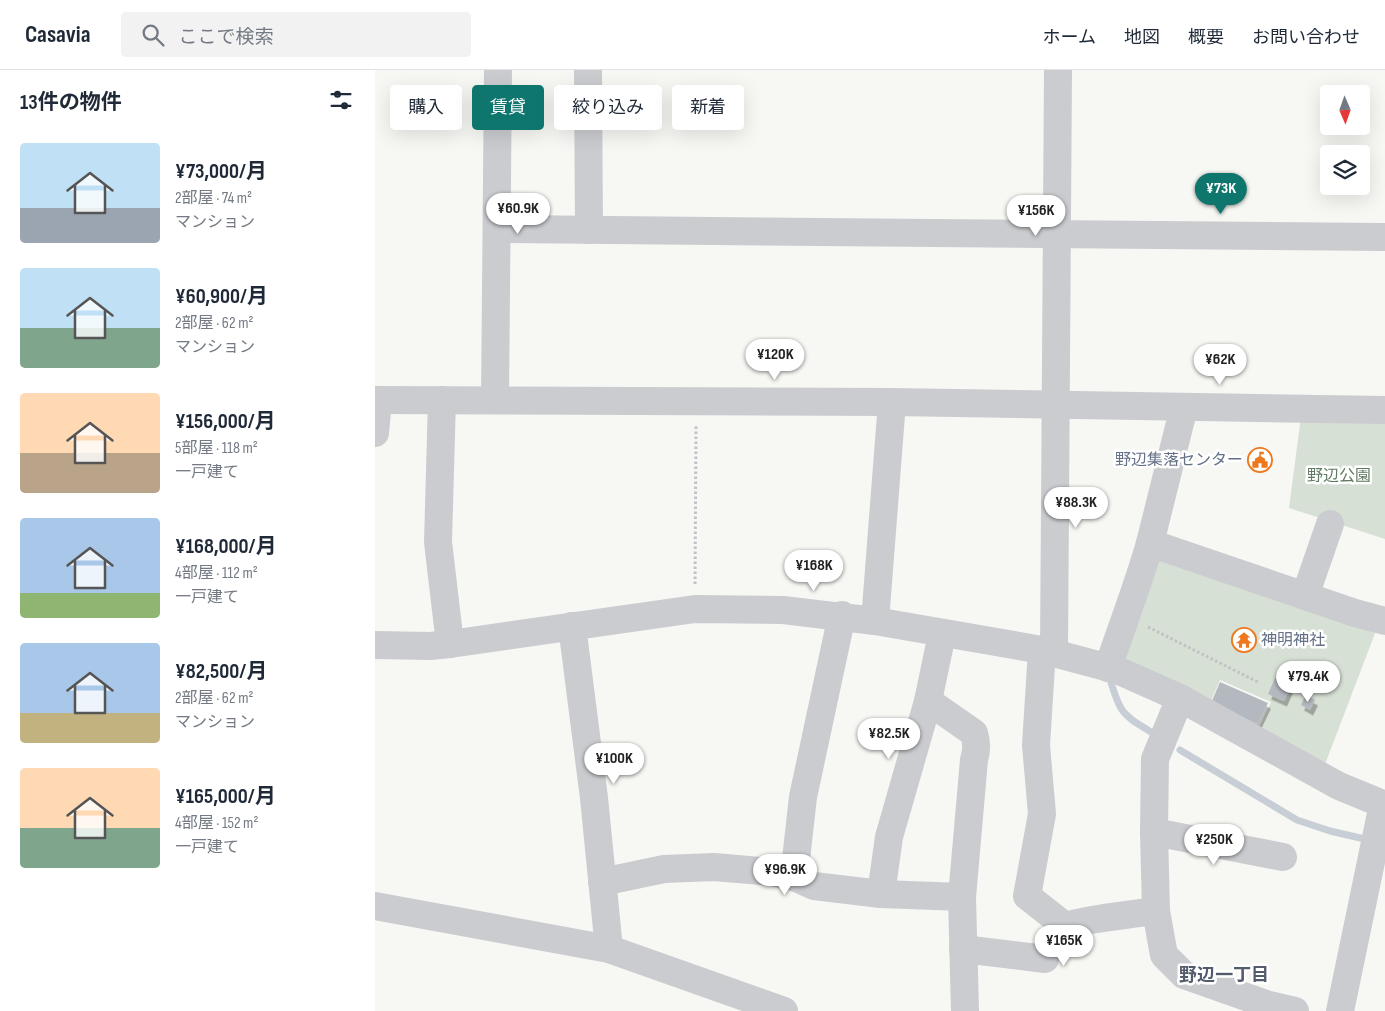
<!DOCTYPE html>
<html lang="ja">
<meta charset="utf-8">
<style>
body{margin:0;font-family:"Sofia Sans Condensed","Noto Sans JP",sans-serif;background:#f2f2f3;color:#1f2937;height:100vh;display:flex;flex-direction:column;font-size:19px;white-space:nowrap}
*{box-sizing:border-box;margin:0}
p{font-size:16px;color:#747a83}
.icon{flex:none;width:28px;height:28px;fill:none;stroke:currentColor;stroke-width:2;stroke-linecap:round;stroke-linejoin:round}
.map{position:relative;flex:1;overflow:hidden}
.details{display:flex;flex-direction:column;background:#fff;width:375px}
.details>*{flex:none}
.hud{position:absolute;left:15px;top:15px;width:475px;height:45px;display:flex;gap:10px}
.needle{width:32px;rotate:178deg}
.controls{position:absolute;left:945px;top:15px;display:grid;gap:10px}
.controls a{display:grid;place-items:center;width:50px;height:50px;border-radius:5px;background:#fff;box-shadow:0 5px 20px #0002;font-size:25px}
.price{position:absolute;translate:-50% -42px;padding:0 11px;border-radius:18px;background:#fff;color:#222;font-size:16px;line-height:32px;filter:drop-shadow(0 1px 2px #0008)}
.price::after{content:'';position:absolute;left:50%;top:30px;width:15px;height:11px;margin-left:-8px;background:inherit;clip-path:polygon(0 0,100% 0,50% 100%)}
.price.active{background:#0f766e;color:#fff}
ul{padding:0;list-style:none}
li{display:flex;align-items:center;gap:15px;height:125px;padding:0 20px}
li span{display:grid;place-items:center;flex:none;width:140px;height:100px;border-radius:5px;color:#555}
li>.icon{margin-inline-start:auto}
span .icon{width:60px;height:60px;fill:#fffc;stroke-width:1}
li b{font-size:21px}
h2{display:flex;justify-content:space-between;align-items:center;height:60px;padding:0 20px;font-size:21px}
.tag{padding:0 18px;border-radius:5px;background:#fff;box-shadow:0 5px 20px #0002;font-size:18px;line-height:45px}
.tag.active{background:#0f766e;color:#fff}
header{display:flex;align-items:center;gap:30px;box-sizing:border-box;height:70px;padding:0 25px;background:#fff;border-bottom:1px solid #e0e1e3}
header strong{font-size:24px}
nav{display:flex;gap:28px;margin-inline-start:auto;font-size:18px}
.search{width:350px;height:45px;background:#f2f2f3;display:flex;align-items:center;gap:12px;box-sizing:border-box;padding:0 18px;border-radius:5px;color:#747a83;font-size:19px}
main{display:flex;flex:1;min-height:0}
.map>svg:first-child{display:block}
.green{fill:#d7e0d5}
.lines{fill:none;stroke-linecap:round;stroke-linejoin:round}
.stream{stroke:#c7ced5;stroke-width:7}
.building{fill:#b4b9c0;filter:url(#shadow)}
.path{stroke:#c0c2c5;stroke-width:3;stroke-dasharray:2.5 2.5;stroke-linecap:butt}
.minor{stroke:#caccd0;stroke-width:28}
.labels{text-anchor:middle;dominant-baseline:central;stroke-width:5;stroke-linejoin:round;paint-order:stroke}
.poi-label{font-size:16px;fill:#647187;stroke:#fff;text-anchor:end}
.park-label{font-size:16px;fill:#607960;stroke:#fff}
.neighbourhood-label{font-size:18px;font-weight:bold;fill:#535c6c;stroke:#fff}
</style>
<header>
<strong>Casavia</strong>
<div class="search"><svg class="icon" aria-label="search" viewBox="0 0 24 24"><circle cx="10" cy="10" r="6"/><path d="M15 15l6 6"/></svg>ここで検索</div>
<nav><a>ホーム</a><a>地図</a><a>概要</a><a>お問い合わせ</a></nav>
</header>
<main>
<section class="details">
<h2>13件の物件<svg class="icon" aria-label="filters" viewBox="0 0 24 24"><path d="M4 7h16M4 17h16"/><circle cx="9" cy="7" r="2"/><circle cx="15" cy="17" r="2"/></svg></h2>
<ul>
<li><span style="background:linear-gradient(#bfe0f5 65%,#9aa5b1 0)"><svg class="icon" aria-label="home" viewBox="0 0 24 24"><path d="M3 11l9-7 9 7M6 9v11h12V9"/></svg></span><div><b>¥73,000/月</b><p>2部屋 · 74 m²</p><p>マンション</p></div></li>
<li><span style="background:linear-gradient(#bfe0f5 60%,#7fa58c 0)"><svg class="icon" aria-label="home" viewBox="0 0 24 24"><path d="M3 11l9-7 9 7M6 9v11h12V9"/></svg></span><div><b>¥60,900/月</b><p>2部屋 · 62 m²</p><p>マンション</p></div></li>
<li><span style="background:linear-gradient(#ffd9b3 60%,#b9a48a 0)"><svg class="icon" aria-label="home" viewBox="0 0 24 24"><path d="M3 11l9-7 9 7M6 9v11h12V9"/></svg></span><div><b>¥156,000/月</b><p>5部屋 · 118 m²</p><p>一戸建て</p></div></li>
<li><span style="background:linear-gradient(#a9c7e8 75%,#8fb573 0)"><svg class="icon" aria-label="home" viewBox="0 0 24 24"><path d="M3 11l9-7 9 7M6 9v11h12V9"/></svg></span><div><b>¥168,000/月</b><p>4部屋 · 112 m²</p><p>一戸建て</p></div></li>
<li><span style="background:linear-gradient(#a9c7e8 70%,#c2b280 0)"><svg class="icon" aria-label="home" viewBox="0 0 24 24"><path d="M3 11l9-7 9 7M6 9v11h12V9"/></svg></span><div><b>¥82,500/月</b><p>2部屋 · 62 m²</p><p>マンション</p></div></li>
<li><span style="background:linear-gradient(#ffd9b3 60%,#7fa58c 0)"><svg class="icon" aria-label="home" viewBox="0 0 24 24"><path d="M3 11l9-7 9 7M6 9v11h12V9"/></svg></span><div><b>¥165,000/月</b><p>4部屋 · 152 m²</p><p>一戸建て</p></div></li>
</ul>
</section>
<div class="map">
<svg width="1010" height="941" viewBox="0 0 1010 941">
<defs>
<filter id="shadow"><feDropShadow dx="3" dy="5.5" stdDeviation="0" flood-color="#0004"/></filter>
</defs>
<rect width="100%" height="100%" fill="#f7f7f4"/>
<g class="green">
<polygon points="926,347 1010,348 1010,469 914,438"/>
<polygon points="782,483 1002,558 949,697 884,658 896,632 845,610 835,633 750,595 756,561"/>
</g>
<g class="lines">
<g class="stream">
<path d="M731 608 735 609C746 647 749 645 781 665"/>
<polyline points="805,680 922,750 955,761 994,770"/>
</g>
</g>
<g class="building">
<polygon points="900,608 916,615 909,631 893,624"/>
<polygon points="845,612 893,633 883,654 836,633"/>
<polygon points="931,625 940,630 935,640 926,635"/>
</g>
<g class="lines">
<g class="path">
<polyline points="320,514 321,356"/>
<polyline points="773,557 885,613"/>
</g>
<g class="minor">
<polyline points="213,0 214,160"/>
<polyline points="122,159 1010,167"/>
<polyline points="0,330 517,332 1010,340"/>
<polyline points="67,330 63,472 75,574"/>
<polyline points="120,330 123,0"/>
<polyline points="809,337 775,473 980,543 1010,551"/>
<polyline points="0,363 3,330"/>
<polyline points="930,526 955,454"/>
<polyline points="500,551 517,332"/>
<polyline points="197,556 219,728 234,879"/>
<polyline points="0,575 55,576 75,574 320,539 408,540 500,551 667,580 742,600 805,628 964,716 1010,735"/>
<polyline points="667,580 661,675 667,744 652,826 690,856"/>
<polyline points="679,582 683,0"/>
<path d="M733 598C747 556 763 515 775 473"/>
<polyline points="805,628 780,689 779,762 781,841 789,885 809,905 894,935 920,941"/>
<path d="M553 631 599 663C602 673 602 681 599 690L587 827 590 941"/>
<polyline points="779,762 908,787"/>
<polyline points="419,807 428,727 467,545"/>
<polyline points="227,812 289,799 339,797 397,802 419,807 439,816 506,824 587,827"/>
<polyline points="506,824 514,767 553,631 567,564"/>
<polyline points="0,836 234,879 409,941"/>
<path d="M588 879 670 889C670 878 680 864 689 857 697 851 767 843 781 841"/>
<polyline points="965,941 1008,734"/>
</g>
</g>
<defs>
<symbol id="civic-ring" viewBox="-11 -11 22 22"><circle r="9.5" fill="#fff" stroke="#ee781d" stroke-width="1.5"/><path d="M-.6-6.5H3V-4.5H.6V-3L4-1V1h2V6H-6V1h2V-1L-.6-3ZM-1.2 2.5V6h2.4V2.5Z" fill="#ee781d"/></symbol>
<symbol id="temple-ring" viewBox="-11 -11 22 22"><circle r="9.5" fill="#fff" stroke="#ee781d" stroke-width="1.5"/><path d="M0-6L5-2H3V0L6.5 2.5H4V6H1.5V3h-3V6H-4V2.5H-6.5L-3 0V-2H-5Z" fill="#ee781d"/></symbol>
</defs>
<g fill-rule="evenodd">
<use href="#civic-ring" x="871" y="376" width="28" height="28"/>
<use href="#temple-ring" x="855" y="556" width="28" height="28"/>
</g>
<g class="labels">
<g class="poi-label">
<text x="868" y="390">野辺集落センター</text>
<text x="886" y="570" text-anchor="start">神明神社</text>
</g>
<g class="park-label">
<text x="964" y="406">野辺公園</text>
</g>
<g class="neighbourhood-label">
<text x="849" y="905">野辺一丁目</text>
</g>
</g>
</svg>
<div class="controls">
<a><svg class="needle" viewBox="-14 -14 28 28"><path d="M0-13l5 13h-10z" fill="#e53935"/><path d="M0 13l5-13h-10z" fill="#747a83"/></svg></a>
<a><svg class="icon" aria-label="layers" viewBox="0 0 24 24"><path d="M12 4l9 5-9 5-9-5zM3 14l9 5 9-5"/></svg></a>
</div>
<b class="price active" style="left:846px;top:145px">¥73K</b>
<b class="price" style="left:143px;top:165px">¥60.9K</b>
<b class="price" style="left:661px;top:167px">¥156K</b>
<b class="price" style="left:400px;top:311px">¥120K</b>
<b class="price" style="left:845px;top:316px">¥62K</b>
<b class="price" style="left:701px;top:459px">¥88.3K</b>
<b class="price" style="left:439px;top:522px">¥168K</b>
<b class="price" style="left:933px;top:633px">¥79.4K</b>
<b class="price" style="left:514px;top:690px">¥82.5K</b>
<b class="price" style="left:239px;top:715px">¥100K</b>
<b class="price" style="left:839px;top:796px">¥250K</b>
<b class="price" style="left:410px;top:826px">¥96.9K</b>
<b class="price" style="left:689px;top:897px">¥165K</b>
<div class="hud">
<a class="tag">購入</a>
<a class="tag active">賃貸</a>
<a class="tag">絞り込み</a>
<a class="tag">新着</a>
</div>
</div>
</main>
